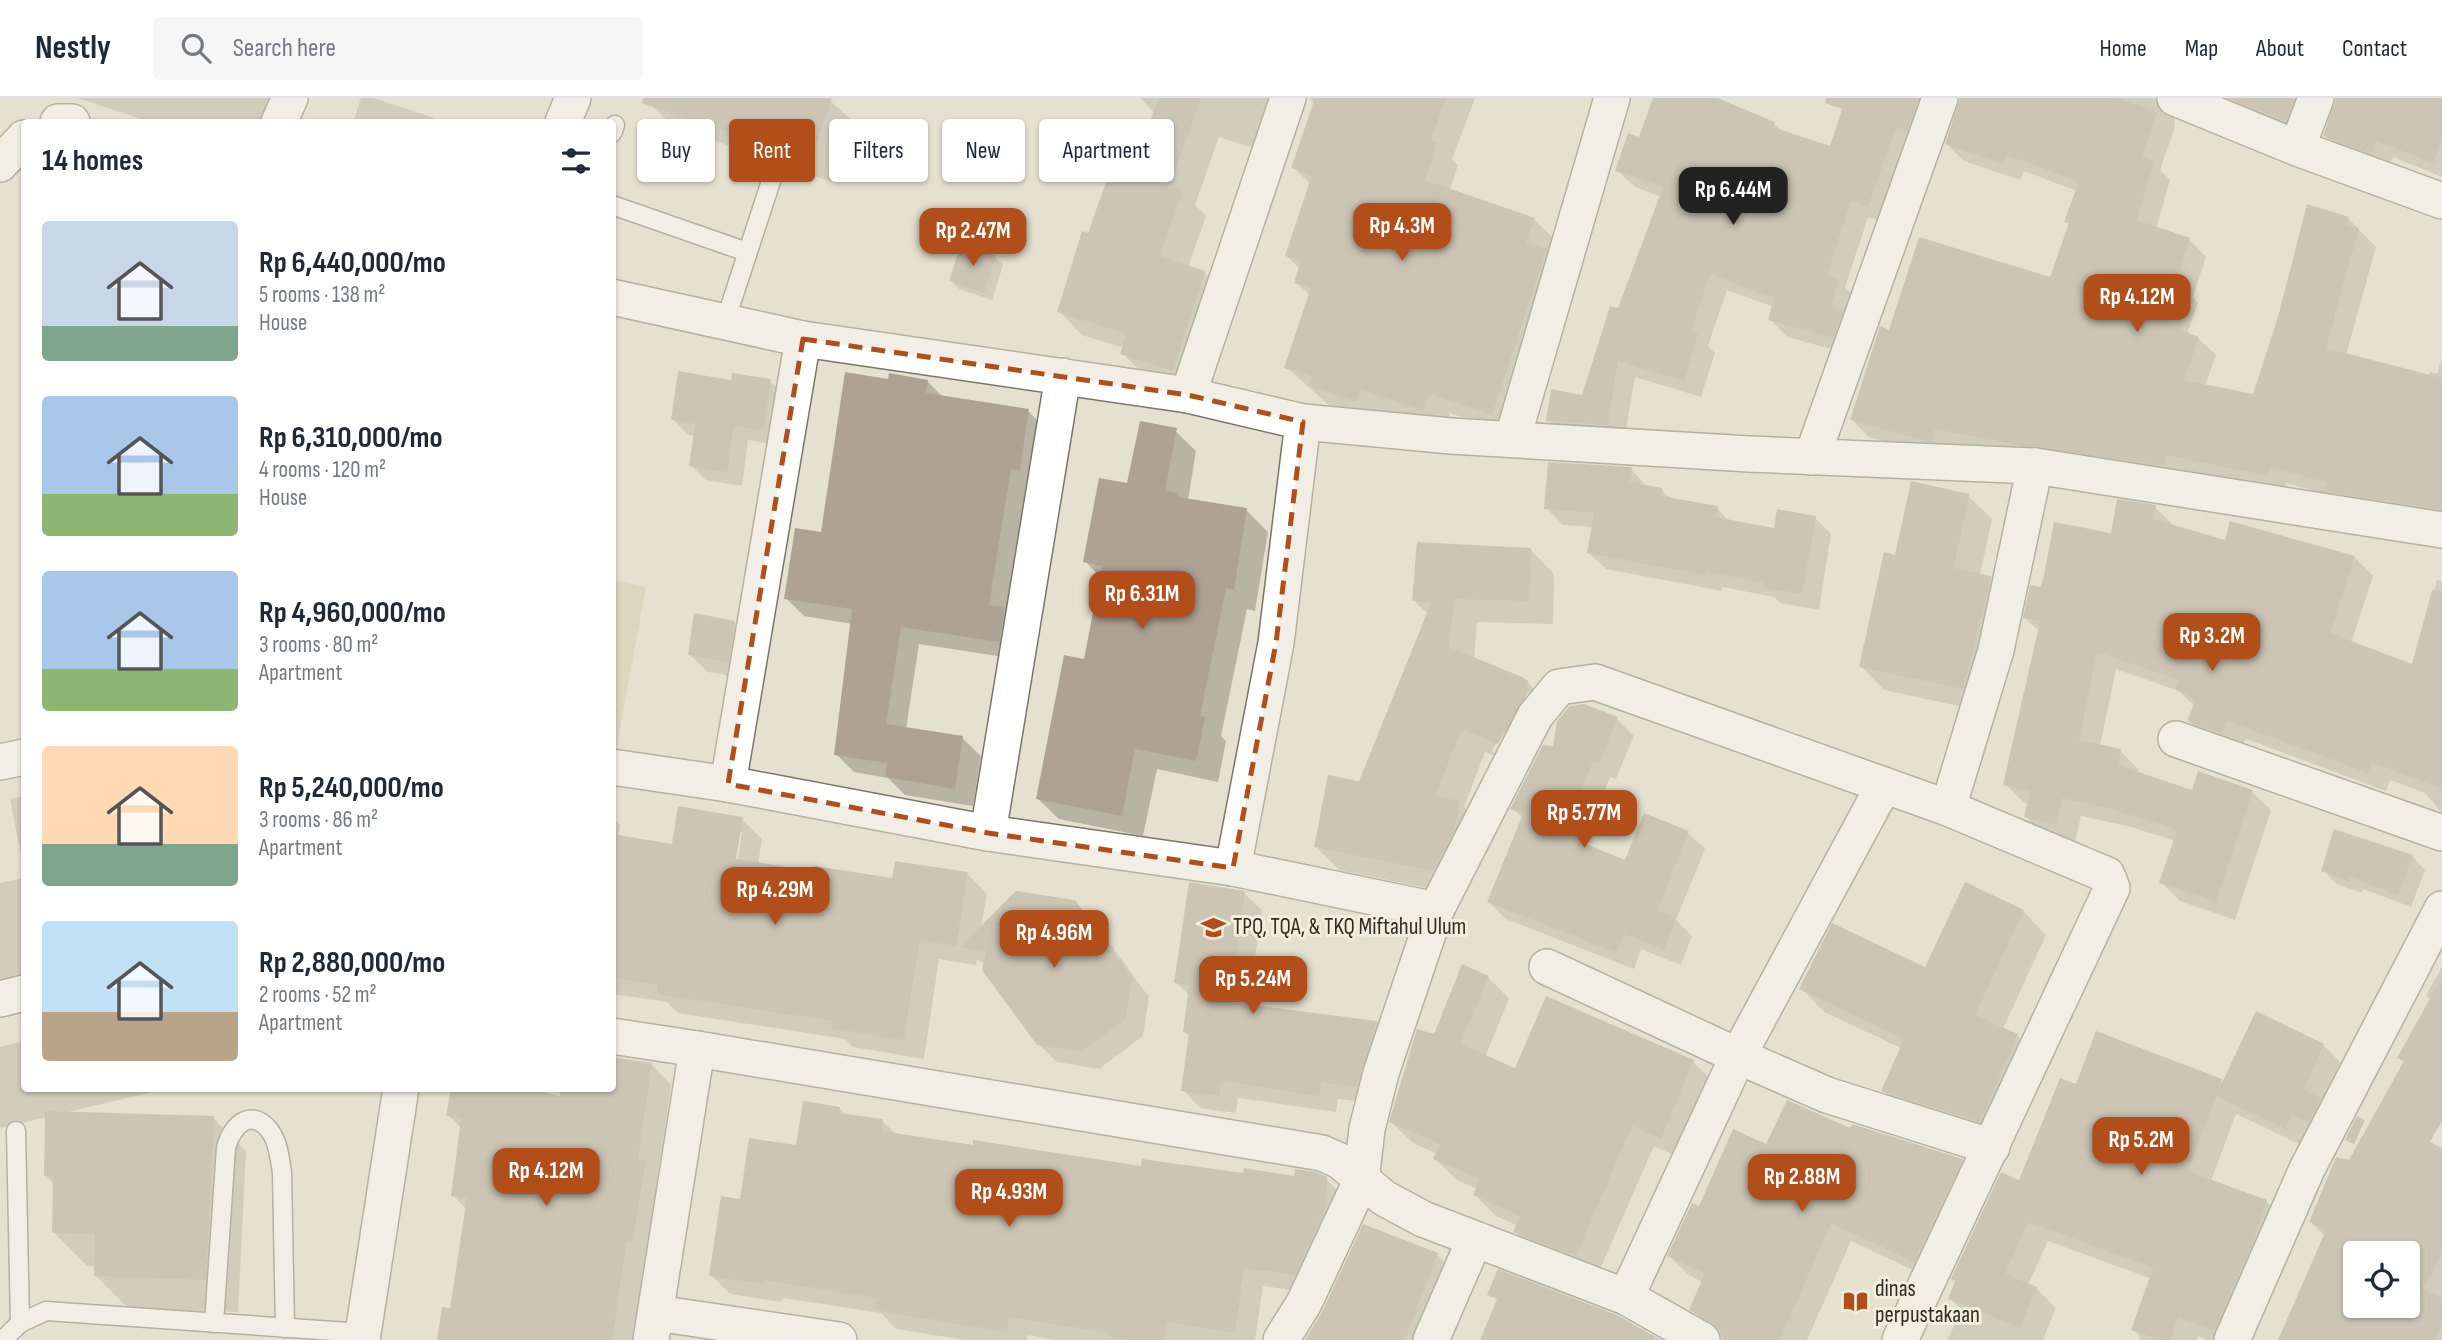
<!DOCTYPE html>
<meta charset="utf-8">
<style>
body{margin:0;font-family:"Sofia Sans Condensed",sans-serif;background:#f6f6f7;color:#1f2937;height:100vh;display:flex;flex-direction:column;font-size:26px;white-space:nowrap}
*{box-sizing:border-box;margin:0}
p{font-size:23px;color:#747a83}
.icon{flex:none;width:38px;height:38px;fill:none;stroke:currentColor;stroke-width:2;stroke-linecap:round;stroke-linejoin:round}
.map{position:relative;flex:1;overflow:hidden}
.side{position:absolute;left:21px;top:21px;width:595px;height:973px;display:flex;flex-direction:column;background:#fff;border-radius:7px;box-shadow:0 2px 5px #0004}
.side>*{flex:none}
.guide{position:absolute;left:637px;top:21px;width:665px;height:63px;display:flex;gap:14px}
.tools{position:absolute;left:2343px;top:1143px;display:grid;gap:14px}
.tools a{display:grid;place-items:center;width:77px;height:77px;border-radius:7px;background:#fff;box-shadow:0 2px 5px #0004;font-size:35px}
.price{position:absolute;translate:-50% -60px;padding:0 16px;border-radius:14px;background:#b24e1a;color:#fff;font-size:23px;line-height:46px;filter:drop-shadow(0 2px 4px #0008)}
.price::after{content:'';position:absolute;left:50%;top:42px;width:21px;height:16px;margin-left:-10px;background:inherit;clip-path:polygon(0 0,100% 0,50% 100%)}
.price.on{background:#222;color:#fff}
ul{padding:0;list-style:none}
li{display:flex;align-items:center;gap:21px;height:175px;padding:0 21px}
li span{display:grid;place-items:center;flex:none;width:196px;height:140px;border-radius:7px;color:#555}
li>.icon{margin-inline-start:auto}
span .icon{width:84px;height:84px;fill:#fffc;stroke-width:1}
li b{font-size:30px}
h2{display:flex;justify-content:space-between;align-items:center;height:84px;padding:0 21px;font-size:30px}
.tag{padding:0 24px;border-radius:7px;background:#fff;box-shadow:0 2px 5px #0004;font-size:24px;line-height:63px}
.tag.on{background:#b24e1a;color:#fff}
header{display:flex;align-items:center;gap:42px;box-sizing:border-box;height:98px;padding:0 35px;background:#fff;border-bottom:2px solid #e0e1e3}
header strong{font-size:33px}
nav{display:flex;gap:38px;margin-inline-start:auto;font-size:24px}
.search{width:490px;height:63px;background:#f6f6f7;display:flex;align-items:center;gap:18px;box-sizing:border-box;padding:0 24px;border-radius:7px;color:#747a83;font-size:26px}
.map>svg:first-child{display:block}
.green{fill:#cfc7a8}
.shadow{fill:#0003;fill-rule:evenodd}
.building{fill:#aea295;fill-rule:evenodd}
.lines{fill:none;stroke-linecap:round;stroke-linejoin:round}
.lane-casing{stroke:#7b7768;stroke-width:21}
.street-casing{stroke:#7b7768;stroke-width:38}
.lane{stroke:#fff;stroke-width:18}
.street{stroke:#fff;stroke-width:35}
.marked{fill:none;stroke:#b24e1a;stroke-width:5;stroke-dasharray:14 9;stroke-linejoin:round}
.labels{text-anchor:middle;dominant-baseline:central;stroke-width:6;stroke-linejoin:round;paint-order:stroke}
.poi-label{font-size:23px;fill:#2e2c26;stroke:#f2eedd;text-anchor:start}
</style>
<header>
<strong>Nestly</strong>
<div class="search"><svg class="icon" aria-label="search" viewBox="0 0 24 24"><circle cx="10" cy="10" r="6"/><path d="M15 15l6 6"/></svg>Search here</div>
<nav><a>Home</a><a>Map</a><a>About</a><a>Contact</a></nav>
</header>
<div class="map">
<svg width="2442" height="1242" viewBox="0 0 2442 1242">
<rect width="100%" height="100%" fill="#e5e1d0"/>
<polygon class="green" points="612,482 646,489 616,652 612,652"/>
<g class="shadow">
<polygon points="77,0 296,0 285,24 150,24"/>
<polygon points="361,0 373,0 432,19 437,24 353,24"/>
<polygon points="653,0 827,0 853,23 832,84 673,28 651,7"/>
<polygon points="1140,0 1273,0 1256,51 1219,39 1195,107 1206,118 1188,169 1204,174 1227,198 1197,295 1146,279 1122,255 1124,250 1082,237 1059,213 1089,138 1134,76 1155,15"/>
<polygon points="1309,0 1475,0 1452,62 1458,67 1450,92 1534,121 1556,143 1514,337 1450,315 1444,333 1381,312 1377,324 1331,309 1286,269 1310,198 1296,184 1300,171 1287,158 1310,86 1293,69 1315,7"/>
<polygon points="1655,0 1718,0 1774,26 1783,34 1831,51 1847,0 1947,0 1885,125 1868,119 1845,189 1855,200 1850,256 1787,239 1770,221 1774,209 1727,192 1708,248 1715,255 1701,299 1635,279 1624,344 1565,339 1548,322 1583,299 1619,213 1661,99 1635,89 1617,72 1641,41"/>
<polygon points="1961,0 2183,0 2173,11 2175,29 2160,72 2170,82 2156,131 2189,141 2206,159 2193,199 2198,205 2187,236 2198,240 2216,257 2205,288 2254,298 2348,120 2376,149 2346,257 2428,278 2430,274 2437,276 2442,259 2442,425 2343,410 2330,397 2286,385 2285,394 2184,373 2182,384 1946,360 1869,339 1852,322 1890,234 2051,181 2070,127 2066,123 2077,93 2024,73 2020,82 1964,63 1947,46"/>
<polygon points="2206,0 2323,0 2303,40"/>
<polygon points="2337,0 2442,0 2442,79 2393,59 2388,72 2342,55 2325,38"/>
<polygon points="995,159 1003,167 992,202 959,191 951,183"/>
<polygon points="770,283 785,298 778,347 748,342 742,388 706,382 691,367 695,338 688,337 673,321 732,284"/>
<polygon points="889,283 927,283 944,300 1028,313 1046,331 1017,561 919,546 906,631 962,640 981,658 973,708 905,697 888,680 854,674 836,656 852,526 804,518 786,500 823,436"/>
<polygon points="1174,332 1196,353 1188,402 1246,412 1268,434 1255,513 1247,511 1221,638 1226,643 1218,684 1157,671 1143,738 1059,721 1037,700 1085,563 1101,480 1085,463 1129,387"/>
<polygon points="1631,371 1647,389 1662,392 1672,402 1717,410 1730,424 1775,432 1815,420 1831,436 1819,512 1781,505 1774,499 1722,489 1722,493 1606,471 1589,455 1594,429 1563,427 1546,410"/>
<polygon points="1968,398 1992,421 1980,477 1990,479 2014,503 1986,614 1884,592 1861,568 1896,459"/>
<polygon points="2155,409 2174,428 2226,445 2354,459 2373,478 2351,545 2414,568 2437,482 2442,483 2442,715 2425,695 2390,682 2386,693 2246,641 2240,653 2208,642 2189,623 2195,609 2179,593 2116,571 2100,648 2120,653 2139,672 2138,676 2193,694 2252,694 2271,712 2235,822 2180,803 2161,784 2175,743 2131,729 2081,718 2075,744 2045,738 2026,719 2029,706 2024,705 2005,686 2040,534 2025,520 2041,491"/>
<path d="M1531 452 1554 476 1553 526 1477 524 1474 561 1527 584 1551 609 1522 669 1485 654 1464 709 1483 729 1457 796 1339 772 1315 748 1360 685 1428 516 1413 502ZM1526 594H1530L1495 655 1492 653Z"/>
<polygon points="734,524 751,542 745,580 708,574 690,557"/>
<polygon points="1617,621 1634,638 1616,681 1610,679 1583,747 1626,764 1688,735 1705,751 1676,822 1692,838 1681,867 1641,851 1634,871 1506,821 1489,804 1523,720 1512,710 1554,650"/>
<polygon points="24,698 24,773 10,701"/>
<path d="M612 720 620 727 618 739 673 748 742 721 762 741 758 766 894 782 967 776 987 796 981 830 1074 804 1092 821 1149 899 1143 938 1099 971 1057 964 1039 946 985 866 977 862 976 867 939 861 924 961 853 949 845 941 678 915 667 904 612 896ZM739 734H742L737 770 733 769Z"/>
<polygon points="2412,758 2425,772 2411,809 2363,791 2362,795 2336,786 2323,772"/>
<polygon points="24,780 24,904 0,911 0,785"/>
<polygon points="1244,795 1262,812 1248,908 1377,924 1394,942 1374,1005 1338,1001 1336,1014 1238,1000 1236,1015 1200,1010 1183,992 1190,939 1184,934 1190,898 1176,884"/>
<polygon points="2023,813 2046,837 2003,931 2017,937 2041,961 2003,1046 1907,1016 1883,993 1901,950 1824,914 1801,890 1926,871"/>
<polygon points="2442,869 2442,992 2419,979 2399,959 2431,902 2426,897"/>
<polygon points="1488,879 1509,901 1485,959 1516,972 1547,900 1693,964 1715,985 1682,1061 1654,1048 1597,1178 1537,1155 1515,1134 1518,1128 1496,1118 1475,1097 1477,1091 1457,1082 1435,1061 1437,1056 1413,1045 1391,1024 1435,938"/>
<polygon points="24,943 24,990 169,990 68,1014 213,1020 246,1053 238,1214 129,1211 96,1178 96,1168 87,1168 54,1135 55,1087 45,1077 47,1019 0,1030 0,949"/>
<polygon points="2323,947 2343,967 2305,1049 2236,1016 2211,1083 2266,1104 2286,1123 2238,1242 2208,1242 2198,1238 2196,1242 2138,1242 2140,1238 2133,1231 2152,1181 2048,1143 2028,1187 2036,1190 2056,1210 2043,1242 1947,1242 1962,1212 1950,1200 2077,989 2221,983 2224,985"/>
<polygon points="652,967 671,987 658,1076 665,1083 647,1162 634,1242 439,1242 451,1212 467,1112 453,1097 462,1031 448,1017 612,990"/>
<polygon points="839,1011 846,1017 883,1023 897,1037 1143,1070 1326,1081 1345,1100 1314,1195 1263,1188 1255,1242 1054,1242 1028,1237 1027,1242 965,1242 896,1231 881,1215 783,1200 782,1204 730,1196 711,1177 741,1103"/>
<polygon points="1767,1048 1962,1062 1981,1082 1934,1182 1851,1143 1807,1242 1726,1242 1691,1211 1703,1184 1689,1177 1669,1158 1699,1111"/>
<path d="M2442 1052V1242H2280L2325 1138 2311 1124 2349 1064ZM2356 1155H2408V1208H2356Z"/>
<polygon points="1437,1157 1458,1177 1433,1242 1306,1242"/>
</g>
<g class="building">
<polygon points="643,0 832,0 811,63 642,5"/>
<polygon points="1158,0 1201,0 1170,88 1183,92 1160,158 1205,173 1173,273 1120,256 1126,236 1057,214 1082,133 1088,135 1112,67 1133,74"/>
<polygon points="1315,0 1446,0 1431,42 1437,45 1425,82 1535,120 1526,145 1547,151 1492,317 1429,295 1423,313 1360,292 1356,304 1308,288 1311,278 1284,270 1311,190 1294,185 1301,163 1285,158 1312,77 1291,70"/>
<polygon points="1653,0 1717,0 1775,24 1773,29 1830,48 1842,11 1825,5 1826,0 1919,0 1907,33 1896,29 1868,109 1851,103 1827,177 1839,181 1831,209 1843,213 1833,240 1768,222 1774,200 1710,176 1691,234 1698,236 1684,283 1618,263 1608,327 1546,323 1551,291 1582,297 1610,208 1618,210 1663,89 1615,73 1628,35 1639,39"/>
<polygon points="1960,0 2118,0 2157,14 2142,59 2154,63 2137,122 2190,140 2176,184 2182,186 2168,227 2199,239 2184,282 2253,296 2278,219 2307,106 2349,119 2347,127 2359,130 2326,250 2442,280 2442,412 2324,393 2326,384 2270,369 2268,378 2167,357 2165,368 2017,347 1935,331 1932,344 1927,343 1850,322 1880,228 1889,232 1919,139 2050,179 2069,125 2064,124 2079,83 2006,57 2003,66 1945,46"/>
<polygon points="2228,0 2289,0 2294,2 2286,24"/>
<polygon points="2336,0 2442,0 2442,42 2433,65 2376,43 2371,56 2323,38"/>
<polygon points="961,146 996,157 984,195 949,183"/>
<polygon points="678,273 731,282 732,275 771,281 763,333 734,328 727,374 689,368 695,326 671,322"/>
<polygon points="845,274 888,281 889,275 928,282 926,295 1029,311 1020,372 1011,371 989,507 1005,509 999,544 901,529 886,626 963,638 955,691 885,679 887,665 834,657 852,511 784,501 795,430 821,434"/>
<polygon points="1140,323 1177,330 1165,393 1178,395 1178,399 1247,410 1234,492 1226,490 1200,618 1205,619 1196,663 1135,651 1122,718 1036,701 1064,557 1084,561 1102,468 1083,464 1099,380 1127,385"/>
<polygon points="1548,364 1632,369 1629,384 1662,390 1661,398 1718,408 1716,419 1774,430 1777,411 1816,418 1802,496 1762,489 1763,484 1706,474 1705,477 1587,455 1594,415 1544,411"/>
<polygon points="1911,383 1969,396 1954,470 1991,478 1963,591 1859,569 1884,454 1895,457"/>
<polygon points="2117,401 2156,407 2153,421 2225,442 2230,423 2355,458 2330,535 2412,566 2432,492 2442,493 2442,691 2372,664 2368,675 2227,623 2221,635 2187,623 2196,602 2175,591 2179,582 2097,554 2079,642 2121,651 2118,667 2192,692 2198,673 2253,692 2216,804 2159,785 2177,732 2111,711 2062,700 2057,727 2024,719 2030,693 2003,687 2040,523 2023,520 2030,487 2040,489 2043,482 2054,424 2111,435"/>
<polygon points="1417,444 1531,450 1530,503 1454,501 1449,549 1522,579 1528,583 1527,596 1498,646 1462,631 1435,698 1460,703 1455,731 1433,773 1314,749 1328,677 1359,683 1431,505 1412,503"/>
<polygon points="694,515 735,523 728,564 688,557"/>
<polygon points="1584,606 1618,619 1599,666 1593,663 1564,737 1625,762 1644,715 1689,733 1657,812 1676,820 1664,851 1624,836 1617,855 1487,804 1523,716 1510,711 1543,647 1553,648 1557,623 1570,608"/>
<polygon points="678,708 743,719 736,761 813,773 814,768 892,780 895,763 968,774 956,848 920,842 904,942 831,930 832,923 657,896 658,887 612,880 612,736 672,746"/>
<polygon points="2334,731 2413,757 2398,797 2350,779 2349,783 2321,773"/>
<polygon points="1189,784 1245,793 1230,904 1377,923 1357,989 1321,984 1320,998 1221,983 1219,998 1181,993 1189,935 1183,934 1189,887 1174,885"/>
<polygon points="1965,784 2024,812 1975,917 2018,936 1980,1024 1881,993 1904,941 1799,891 1832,825 1925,869"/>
<polygon points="1016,793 1075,802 1132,880 1126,921 1081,954 1037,947 982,872 986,853 960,849"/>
<polygon points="1462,866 1489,878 1460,946 1515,970 1546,898 1694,962 1661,1041 1632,1028 1576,1158 1513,1134 1520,1118 1473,1097 1480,1081 1433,1061 1440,1046 1389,1024 1417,931 1434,936"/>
<path d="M2442 879V1023L2430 1044 2442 1050V1157L2423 1191 2442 1200V1227L2436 1242H2278L2326 1132 2309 1124 2336 1059 2349 1062 2404 963 2397 960ZM2356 1155H2408V1208H2356Z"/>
<polygon points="2256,913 2324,946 2304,991 2321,1000 2309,1024 2292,1016 2286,1031 2216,998 2188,1073 2267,1102 2253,1144 2214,1233 2178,1219 2170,1242 2160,1242 2131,1232 2153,1170 2028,1124 2005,1176 2037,1189 2020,1230 1948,1201 1955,1183 1951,1181 2001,1074 2019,1082 2060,980 2076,986 2096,933 2222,981 2217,995"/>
<polygon points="612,959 652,965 638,1061 646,1062 633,1144 627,1143 612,1242 437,1242 442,1209 450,1210 467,1100 451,1098 461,1021 446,1018 451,990 525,990 560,998 561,990 612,990"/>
<polygon points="1787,1002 1850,1030 1852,1026 1963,1061 1914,1164 1831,1125 1780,1242 1722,1242 1720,1232 1712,1225 1689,1212 1705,1175 1667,1158 1692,1105 1699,1108 1733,1031 1766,1046"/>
<polygon points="803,1003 840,1009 839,1015 883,1021 882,1033 973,1047 973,1042 1141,1068 1142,1061 1243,1075 1244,1070 1294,1078 1295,1071 1316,1074 1327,1079 1325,1112 1295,1177 1244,1170 1235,1235 1167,1224 1164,1242 1129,1242 1109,1239 1110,1235 1009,1219 1007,1234 875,1212 877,1200 765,1182 764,1186 709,1178 721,1098 740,1101 749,1040 796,1047"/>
<polygon points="45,1013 214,1018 206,1182 94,1178 95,1136 52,1135 53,1078 44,1078"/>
<polygon points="2357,1018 2365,1022 2354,1046 2345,1042"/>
<polygon points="1363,1126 1438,1155 1405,1242 1305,1242 1322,1214"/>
<polygon points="1498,1171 1617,1217 1661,1242 1480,1242 1497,1201 1487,1197"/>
</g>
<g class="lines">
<defs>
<g id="lane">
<polyline points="612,35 615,27"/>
<polyline points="612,107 747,154"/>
<polyline points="725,224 773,77"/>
<polyline points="16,1033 20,1225"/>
<path d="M214 1225 226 1050C232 1025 254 1008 272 1036 279 1048 280 1062 282 1075L285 1230"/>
<polyline points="3,1242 20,1225 46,1213 363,1235"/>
</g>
<g id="street">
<polyline points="2175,0 2297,50 2442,103"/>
<polyline points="58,24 72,24"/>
<polyline points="279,24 290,0"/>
<polyline points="563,24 573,0"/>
<polyline points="2297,50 2316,0"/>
<polyline points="0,66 24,40"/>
<polyline points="612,199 803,241 1188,297 1303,324 1451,338 1749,356 2035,368 2442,432"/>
<polyline points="1188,297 1288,0"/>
<polyline points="1513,339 1612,0"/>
<polyline points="1812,359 1940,0"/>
<polyline points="2176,641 2442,735"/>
<polyline points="0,664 24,659"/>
<polyline points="612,669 728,686 988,735 1233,770 1436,812 1535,618 1559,589 1595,584 1948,710 2107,777 2112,790 1900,1242"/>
<polyline points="728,686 803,241"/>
<polyline points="1884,687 1738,958 1827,997 1992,1049"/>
<polyline points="1948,710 1996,552 2035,368"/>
<polyline points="988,735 1063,278"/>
<polyline points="1233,770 1276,545 1303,324"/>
<polyline points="1547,869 1738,958 1626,1199"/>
<polyline points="0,901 24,895"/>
<polyline points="612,938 697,951 651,1242"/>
<polyline points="697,951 1322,1055 1340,1063 1384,1100 1423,1121 1626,1199 1702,1242"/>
<polyline points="656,1215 839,1242"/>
<polyline points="362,1242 401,990"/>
<polyline points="1281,1242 1304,1205 1361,1083 1367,1031 1381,975 1436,812"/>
<polyline points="1431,1242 1474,1143"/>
<polyline points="2232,1242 2307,1071 2442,811"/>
</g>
</defs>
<use href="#lane" class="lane-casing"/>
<use href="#street" class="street-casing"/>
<use href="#lane" class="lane"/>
<use href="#street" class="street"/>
</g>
<path d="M0 0H2442V1242H0ZM803 241 1188 297 1303 324 1276 545 1233 770 988 735 728 686Z" fill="#e5e1d0" fill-opacity=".55" fill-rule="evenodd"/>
<path class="marked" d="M803 241 1188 297 1303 324 1276 545 1233 770 988 735 728 686Z"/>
<defs>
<symbol id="school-bare" viewBox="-9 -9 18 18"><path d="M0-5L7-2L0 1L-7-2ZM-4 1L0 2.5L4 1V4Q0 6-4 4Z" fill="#b24e1a" stroke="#f2eedd" stroke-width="2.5" paint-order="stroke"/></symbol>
<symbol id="library-bare" viewBox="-9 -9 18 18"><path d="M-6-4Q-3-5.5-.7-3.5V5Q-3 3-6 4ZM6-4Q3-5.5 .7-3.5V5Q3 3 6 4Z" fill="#b24e1a" stroke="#f2eedd" stroke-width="2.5" paint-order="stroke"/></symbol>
</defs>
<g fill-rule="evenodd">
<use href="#school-bare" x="1196" y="812" width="35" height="35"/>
<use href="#library-bare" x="1838" y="1186" width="35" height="35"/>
</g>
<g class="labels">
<g class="poi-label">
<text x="1233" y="829">TPQ, TQA, &amp; TKQ Miftahul Ulum</text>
<text x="1875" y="1191">dinas<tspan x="1875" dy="26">perpustakaan</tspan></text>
</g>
</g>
</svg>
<div class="tools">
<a><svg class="icon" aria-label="locate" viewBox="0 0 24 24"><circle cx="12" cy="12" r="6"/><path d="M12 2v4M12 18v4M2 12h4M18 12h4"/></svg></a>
</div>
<b class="price on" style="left:1733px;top:129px">Rp 6.44M</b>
<b class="price" style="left:1402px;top:165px">Rp 4.3M</b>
<b class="price" style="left:973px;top:170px">Rp 2.47M</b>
<b class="price" style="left:2137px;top:236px">Rp 4.12M</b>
<b class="price" style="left:1142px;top:533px">Rp 6.31M</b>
<b class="price" style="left:2212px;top:575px">Rp 3.2M</b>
<b class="price" style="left:1584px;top:752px">Rp 5.77M</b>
<b class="price" style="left:775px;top:829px">Rp 4.29M</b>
<b class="price" style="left:1054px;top:872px">Rp 4.96M</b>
<b class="price" style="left:1253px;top:918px">Rp 5.24M</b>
<b class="price" style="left:2141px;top:1079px">Rp 5.2M</b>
<b class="price" style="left:546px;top:1110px">Rp 4.12M</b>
<b class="price" style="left:1802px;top:1116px">Rp 2.88M</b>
<b class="price" style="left:1009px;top:1131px">Rp 4.93M</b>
<div class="guide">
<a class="tag">Buy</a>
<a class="tag on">Rent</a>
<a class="tag">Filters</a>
<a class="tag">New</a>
<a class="tag">Apartment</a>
</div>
<section class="side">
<h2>14 homes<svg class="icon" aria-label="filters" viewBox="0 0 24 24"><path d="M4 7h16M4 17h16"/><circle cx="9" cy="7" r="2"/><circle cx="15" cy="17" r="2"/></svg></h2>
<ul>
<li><span style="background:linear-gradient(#c9d6e8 75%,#7fa58c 0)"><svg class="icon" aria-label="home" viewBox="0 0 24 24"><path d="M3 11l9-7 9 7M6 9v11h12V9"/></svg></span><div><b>Rp 6,440,000/mo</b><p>5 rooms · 138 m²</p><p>House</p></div></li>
<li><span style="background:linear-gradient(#a9c7e8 70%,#8fb573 0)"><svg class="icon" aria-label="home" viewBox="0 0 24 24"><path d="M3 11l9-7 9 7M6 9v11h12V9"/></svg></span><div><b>Rp 6,310,000/mo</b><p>4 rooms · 120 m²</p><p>House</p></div></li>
<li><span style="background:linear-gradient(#a9c7e8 70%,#8fb573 0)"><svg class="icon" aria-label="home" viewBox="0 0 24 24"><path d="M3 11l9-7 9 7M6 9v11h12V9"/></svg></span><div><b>Rp 4,960,000/mo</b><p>3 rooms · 80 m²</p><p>Apartment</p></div></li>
<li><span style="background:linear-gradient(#ffd9b3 70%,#7fa58c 0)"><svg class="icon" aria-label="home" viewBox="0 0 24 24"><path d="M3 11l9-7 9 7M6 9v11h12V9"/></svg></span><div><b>Rp 5,240,000/mo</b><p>3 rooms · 86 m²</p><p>Apartment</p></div></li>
<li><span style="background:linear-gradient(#bfe0f5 65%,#b9a48a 0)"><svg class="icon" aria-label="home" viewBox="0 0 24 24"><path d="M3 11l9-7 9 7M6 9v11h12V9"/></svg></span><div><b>Rp 2,880,000/mo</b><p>2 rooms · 52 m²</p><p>Apartment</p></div></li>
</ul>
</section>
</div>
